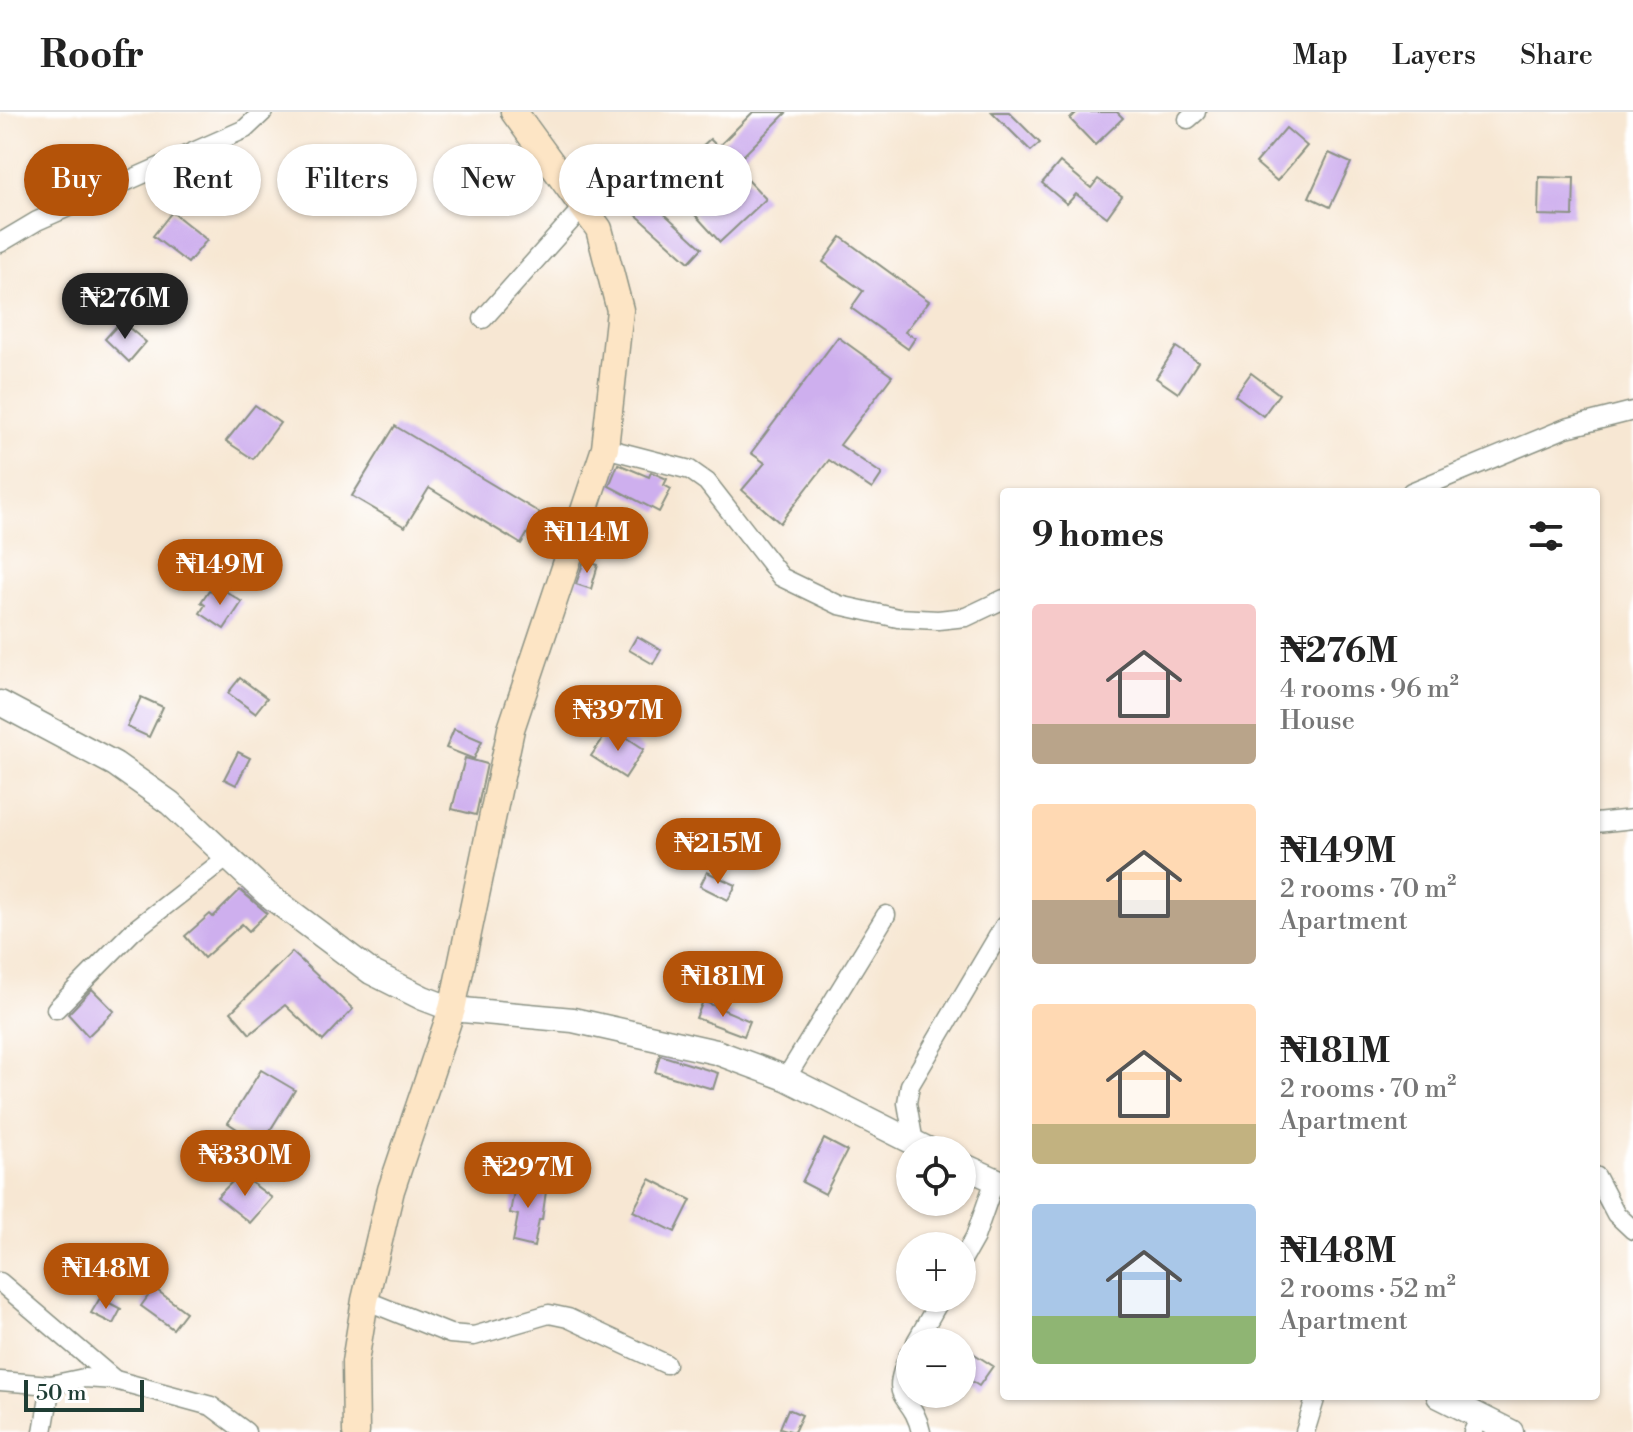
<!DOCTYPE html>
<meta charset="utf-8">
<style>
body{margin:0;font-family:"Libre Bodoni",serif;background:#f2f2f2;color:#222;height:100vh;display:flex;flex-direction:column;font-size:30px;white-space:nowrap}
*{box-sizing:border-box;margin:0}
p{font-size:26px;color:#767676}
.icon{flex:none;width:44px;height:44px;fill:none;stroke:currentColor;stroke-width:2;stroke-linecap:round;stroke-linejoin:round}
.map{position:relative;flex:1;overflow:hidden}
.drawer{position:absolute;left:1000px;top:376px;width:600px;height:912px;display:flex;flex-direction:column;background:#fff;border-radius:8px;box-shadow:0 2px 6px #0004}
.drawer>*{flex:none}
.top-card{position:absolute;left:24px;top:32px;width:760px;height:72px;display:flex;gap:16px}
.fabs{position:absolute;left:896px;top:1024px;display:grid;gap:16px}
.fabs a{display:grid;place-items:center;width:80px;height:80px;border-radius:50%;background:#fff;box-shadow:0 2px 6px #0004;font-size:40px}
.scale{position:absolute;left:24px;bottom:20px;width:120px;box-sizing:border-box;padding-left:8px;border:4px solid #1f3d34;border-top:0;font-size:22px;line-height:28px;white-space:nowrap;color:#1f3d34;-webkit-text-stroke:6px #fff;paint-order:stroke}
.price{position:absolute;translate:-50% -68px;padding:0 18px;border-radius:28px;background:#b45309;color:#fff;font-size:26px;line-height:52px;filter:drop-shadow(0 2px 4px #0008)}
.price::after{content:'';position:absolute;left:50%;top:48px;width:24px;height:18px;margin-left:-12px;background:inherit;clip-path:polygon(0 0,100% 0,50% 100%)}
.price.current{background:#222;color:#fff}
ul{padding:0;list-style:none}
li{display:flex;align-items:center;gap:24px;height:200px;padding:0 32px}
li span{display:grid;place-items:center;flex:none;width:224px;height:160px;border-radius:8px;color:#555}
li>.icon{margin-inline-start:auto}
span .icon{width:96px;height:96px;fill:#fffc;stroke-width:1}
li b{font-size:34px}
h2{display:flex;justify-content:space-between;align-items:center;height:96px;padding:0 32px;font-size:34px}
.chip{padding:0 28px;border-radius:36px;background:#fff;box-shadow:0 2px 6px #0004;font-size:28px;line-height:72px}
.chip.current{background:#b45309;color:#fff}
header{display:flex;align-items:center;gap:48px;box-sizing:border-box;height:112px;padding:0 40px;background:#fff;border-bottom:2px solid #e0e0e0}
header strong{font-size:38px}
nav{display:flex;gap:44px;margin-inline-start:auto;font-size:28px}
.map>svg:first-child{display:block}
.building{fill:#ceafee}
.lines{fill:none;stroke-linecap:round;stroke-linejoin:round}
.minor-casing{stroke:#8b9284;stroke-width:21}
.tertiary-casing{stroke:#8b9284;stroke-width:27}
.secondary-casing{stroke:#8b9284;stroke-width:29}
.minor{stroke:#fff;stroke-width:18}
.tertiary{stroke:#fff;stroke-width:24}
.secondary{stroke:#fde5c5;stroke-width:26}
</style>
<header>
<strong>Roofr</strong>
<nav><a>Map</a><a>Layers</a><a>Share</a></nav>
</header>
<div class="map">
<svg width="1633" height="1320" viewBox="0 0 1633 1320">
<rect width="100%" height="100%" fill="#fff"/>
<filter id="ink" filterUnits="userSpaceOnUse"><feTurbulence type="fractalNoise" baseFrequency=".0125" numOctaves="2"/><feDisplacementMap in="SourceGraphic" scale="16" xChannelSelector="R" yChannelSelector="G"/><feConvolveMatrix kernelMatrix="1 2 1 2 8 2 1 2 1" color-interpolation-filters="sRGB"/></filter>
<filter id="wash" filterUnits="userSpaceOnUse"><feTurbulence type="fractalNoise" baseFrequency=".006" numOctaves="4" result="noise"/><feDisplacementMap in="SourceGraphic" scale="32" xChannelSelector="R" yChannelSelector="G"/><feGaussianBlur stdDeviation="1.8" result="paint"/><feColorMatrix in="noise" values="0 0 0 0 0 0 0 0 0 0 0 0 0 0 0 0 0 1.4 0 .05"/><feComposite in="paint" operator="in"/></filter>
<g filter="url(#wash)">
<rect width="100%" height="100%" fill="#f7e7d3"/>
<g id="blocks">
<g class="building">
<polygon points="753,0 787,0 734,53 766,87 720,130 664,69 710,27 718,35"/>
<polygon points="992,0 1009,0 1040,31 1031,39"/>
<polygon points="1077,0 1117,0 1123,6 1095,33 1070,7"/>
<polygon points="1286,16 1307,34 1277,69 1256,51"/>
<polygon points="1329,41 1351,51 1330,95 1309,85"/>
<polygon points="1060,50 1091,76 1098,67 1122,84 1107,105 1076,82 1067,92 1042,71"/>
<polygon points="1539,65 1574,66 1573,104 1538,103"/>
<polygon points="647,86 702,136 689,150 634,101"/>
<polygon points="172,100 207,128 188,151 153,124"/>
<polygon points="841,125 929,189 905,220 915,226 908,237 851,196 863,179 823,150"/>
<polygon points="121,209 146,230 129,250 105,227"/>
<polygon points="838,225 892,264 840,333 882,362 872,377 829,348 780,411 742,378 765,351 751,341"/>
<polygon points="1176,235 1198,250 1178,281 1156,266"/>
<polygon points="1251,261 1279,282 1263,304 1235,283"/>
<polygon points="255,293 280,311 253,347 226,329"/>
<polygon points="395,314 540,401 521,432 429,376 405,415 352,384"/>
<polygon points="618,352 649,365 651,360 667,367 664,373 671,377 659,400 609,374"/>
<polygon points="584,449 598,453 591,477 576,472"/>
<polygon points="218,474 242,490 224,517 200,501 205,493 201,490 209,478 213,480"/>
<polygon points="637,524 661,538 653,552 629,538"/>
<polygon points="240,566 267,586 255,601 228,581"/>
<polygon points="141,585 163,595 149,625 127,615"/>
<polygon points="611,615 644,637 625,666 591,644"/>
<polygon points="454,617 482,629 474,647 446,636"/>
<polygon points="238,640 250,646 236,673 224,667"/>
<polygon points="465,646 487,652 476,703 452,697"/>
<polygon points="707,760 736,773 728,788 700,774"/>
<polygon points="240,778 267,801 249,819 242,812 204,846 185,824 210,802 213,805"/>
<polygon points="292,840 353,897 323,929 285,893 250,922 231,900"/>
<polygon points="92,877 114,899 88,924 68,902"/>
<polygon points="703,889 750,909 744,924 696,906"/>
<polygon points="660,943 718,961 713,977 655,960"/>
<polygon points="261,958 295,978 261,1033 228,1011"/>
<polygon points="824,1027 847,1039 825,1082 802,1070"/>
<polygon points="240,1062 272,1086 250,1111 217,1085"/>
<polygon points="650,1067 691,1088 675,1120 633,1099"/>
<polygon points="516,1068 547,1072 542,1108 539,1108 534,1135 513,1130 518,1103 510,1101"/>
<polygon points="154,1176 186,1200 173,1217 141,1194"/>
<polygon points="100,1186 121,1197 113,1212 91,1201"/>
<polygon points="962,1234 993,1254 979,1274 962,1263"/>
<polygon points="788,1297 802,1303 794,1320 780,1316"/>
</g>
</g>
</g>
<g filter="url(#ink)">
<use href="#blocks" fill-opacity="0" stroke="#8b9284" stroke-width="2"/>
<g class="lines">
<defs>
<g id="minor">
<polyline points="1188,7 1196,0"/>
<polyline points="0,131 37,109 245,17 263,0"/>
<polyline points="483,207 583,95"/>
<polyline points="605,336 690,358 707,370 781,465 839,493 898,506 938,508 966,505 1004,487"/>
<polyline points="1411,380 1566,316 1633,299"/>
<polyline points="1596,711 1633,707"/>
<polyline points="56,897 133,819 229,744"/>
<polyline points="786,966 886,803"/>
<polyline points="914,1031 907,991 910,973 1004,814"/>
<polyline points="1596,1064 1616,1102 1633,1118"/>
<polyline points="962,1148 975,1125 995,1068"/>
<polyline points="0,1170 115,1268"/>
<polyline points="365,1188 450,1222 474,1224 549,1202 568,1206 666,1252"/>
<polyline points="916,1230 941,1186"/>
<path d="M910 1241C886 1293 912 1278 921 1320"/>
<polyline points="0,1269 51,1273 84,1266 115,1268 211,1294 246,1320"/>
<polyline points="43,1320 51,1273"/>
<polyline points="1305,1320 1316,1284"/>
<polyline points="1473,1320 1480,1305"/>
</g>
<g id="tertiary">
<polyline points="0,591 115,652 170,691 267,782 371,860 423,886 452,897 573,908 716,940 786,966 929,1038"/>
<polyline points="962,1053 1004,1072"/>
<polyline points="1439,1284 1511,1320"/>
</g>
<polyline id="secondary" points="356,1320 355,1250 365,1188 391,1078 452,897 511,617 605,336 620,198 599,117 514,0"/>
</defs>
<use href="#minor" class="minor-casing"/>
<use href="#tertiary" class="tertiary-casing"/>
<use href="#secondary" class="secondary-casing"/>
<use href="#minor" class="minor"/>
<use href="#tertiary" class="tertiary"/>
<use href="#secondary" class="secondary"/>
</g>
</g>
</svg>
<div class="fabs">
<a><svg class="icon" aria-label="locate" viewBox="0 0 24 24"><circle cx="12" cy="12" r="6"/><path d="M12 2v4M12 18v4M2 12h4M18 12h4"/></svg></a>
<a>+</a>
<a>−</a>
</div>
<div class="scale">50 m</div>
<b class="price current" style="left:125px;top:229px">₦276M</b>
<b class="price" style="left:587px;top:463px">₦114M</b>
<b class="price" style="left:220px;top:495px">₦149M</b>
<b class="price" style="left:618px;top:641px">₦397M</b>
<b class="price" style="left:718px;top:774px">₦215M</b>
<b class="price" style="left:723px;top:907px">₦181M</b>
<b class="price" style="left:245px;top:1086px">₦330M</b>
<b class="price" style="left:528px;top:1098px">₦297M</b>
<b class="price" style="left:106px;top:1199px">₦148M</b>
<div class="top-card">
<a class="chip current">Buy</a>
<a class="chip">Rent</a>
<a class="chip">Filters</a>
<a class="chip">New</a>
<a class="chip">Apartment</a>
</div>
<section class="drawer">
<h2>9 homes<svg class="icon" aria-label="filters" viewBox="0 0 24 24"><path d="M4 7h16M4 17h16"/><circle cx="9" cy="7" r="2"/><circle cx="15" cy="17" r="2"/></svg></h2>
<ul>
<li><span style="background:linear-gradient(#f6c9c9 75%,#b9a48a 0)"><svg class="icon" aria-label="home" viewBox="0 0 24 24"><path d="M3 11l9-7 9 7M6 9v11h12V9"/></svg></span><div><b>₦276M</b><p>4 rooms · 96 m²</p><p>House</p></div></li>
<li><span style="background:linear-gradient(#ffd9b3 60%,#b9a48a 0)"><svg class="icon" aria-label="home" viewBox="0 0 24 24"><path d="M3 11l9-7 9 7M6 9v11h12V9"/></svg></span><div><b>₦149M</b><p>2 rooms · 70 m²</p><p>Apartment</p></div></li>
<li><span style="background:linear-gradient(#ffd9b3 75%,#c2b280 0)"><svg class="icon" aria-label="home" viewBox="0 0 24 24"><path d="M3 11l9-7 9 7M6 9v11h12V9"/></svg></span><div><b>₦181M</b><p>2 rooms · 70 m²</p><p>Apartment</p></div></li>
<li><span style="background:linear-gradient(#a9c7e8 70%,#8fb573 0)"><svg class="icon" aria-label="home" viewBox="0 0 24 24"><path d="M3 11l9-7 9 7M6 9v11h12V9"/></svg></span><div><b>₦148M</b><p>2 rooms · 52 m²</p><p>Apartment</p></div></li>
</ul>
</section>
</div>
